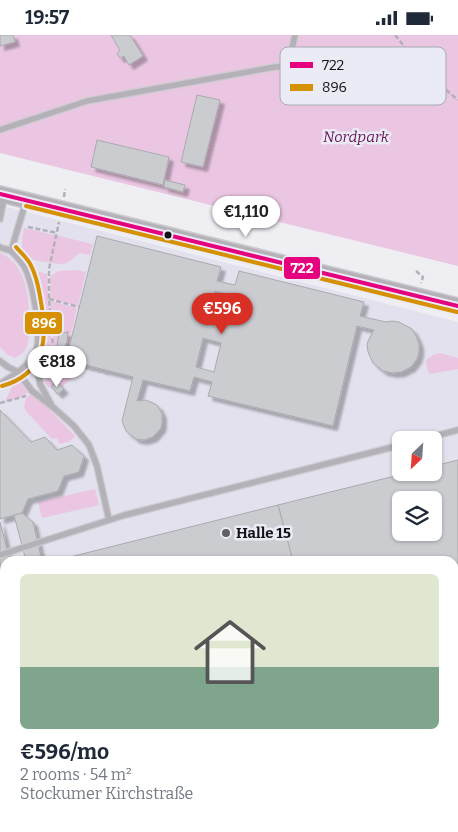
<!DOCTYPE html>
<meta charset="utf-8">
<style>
body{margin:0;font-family:Bitter,serif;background:#f6f6f7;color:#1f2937;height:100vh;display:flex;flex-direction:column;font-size:19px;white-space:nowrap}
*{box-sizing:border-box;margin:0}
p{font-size:16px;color:#747a83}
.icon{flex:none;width:28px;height:28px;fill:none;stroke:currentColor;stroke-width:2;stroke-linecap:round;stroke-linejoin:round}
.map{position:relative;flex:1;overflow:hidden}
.details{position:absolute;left:0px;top:521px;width:459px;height:276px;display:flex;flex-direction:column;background:#fff;border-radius:15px 15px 0 0;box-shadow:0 1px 4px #0004}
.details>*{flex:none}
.needle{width:32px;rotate:205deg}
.fabs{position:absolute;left:392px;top:396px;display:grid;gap:10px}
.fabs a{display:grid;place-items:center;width:50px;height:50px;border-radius:8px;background:#fff;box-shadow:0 1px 4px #0004;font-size:25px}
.price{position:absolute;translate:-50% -42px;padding:0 11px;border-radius:18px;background:#fff;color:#222;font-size:16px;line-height:32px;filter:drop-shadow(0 1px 2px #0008)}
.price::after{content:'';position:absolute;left:50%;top:30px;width:15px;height:11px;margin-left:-8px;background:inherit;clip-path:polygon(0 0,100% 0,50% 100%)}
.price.active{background:#d93025;color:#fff}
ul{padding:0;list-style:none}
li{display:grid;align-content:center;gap:10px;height:265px;padding:0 20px}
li+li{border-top:1px solid #e0e1e3}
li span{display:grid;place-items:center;height:155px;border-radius:8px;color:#555}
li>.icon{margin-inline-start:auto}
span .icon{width:90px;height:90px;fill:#fffc;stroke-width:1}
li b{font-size:21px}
.status{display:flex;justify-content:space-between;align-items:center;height:35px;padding:0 25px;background:#fff;direction:ltr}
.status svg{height:14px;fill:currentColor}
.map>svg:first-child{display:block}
.built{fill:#e2e1ed;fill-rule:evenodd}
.green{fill:#eac6e2}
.building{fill:#cbccd0;stroke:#a9aaae;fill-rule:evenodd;filter:url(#shadow)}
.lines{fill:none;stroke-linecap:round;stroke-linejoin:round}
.service-casing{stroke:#cccccf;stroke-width:8}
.tertiary-casing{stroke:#cccccf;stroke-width:18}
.path{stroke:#b3b1b7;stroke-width:2.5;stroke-dasharray:5 2.5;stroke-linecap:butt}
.service{stroke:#b5b1b9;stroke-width:5.5}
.tertiary{stroke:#b5b1b9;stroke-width:15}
.bus-1-casing{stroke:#ebebf6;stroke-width:8}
.bus-2-casing{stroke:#ebebf6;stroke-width:8}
.bus-1{stroke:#e5007d;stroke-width:4}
.bus-2{stroke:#d59003;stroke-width:4}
.bus-dot{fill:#131317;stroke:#ebebf6;stroke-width:2}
.poi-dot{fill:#606064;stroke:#ebebf6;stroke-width:2}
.labels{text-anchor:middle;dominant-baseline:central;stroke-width:5;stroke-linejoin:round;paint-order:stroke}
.park-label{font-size:15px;font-style:italic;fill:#6a185a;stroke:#ebebf6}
.poi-label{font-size:15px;font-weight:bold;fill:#131317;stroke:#ebebf6;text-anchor:start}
.key{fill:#ebebf6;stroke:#aaaab3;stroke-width:1}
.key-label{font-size:14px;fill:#131317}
.line-badge{stroke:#ebebf6;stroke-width:2}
.badge-label{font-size:14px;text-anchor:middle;font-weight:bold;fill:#fff}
</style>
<div class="status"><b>19:57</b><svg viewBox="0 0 49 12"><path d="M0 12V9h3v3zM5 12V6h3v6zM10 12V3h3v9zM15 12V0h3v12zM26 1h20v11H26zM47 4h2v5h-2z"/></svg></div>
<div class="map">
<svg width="458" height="797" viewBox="0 0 458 797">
<defs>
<filter id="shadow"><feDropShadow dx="4.5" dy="4.5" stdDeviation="1" flood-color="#0004"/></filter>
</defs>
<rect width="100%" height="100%" fill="#eeeef3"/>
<path class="built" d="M0 170 458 287V797H0ZM401 405H434V438H401ZM401 465H434V498H401ZM5 526H454V792H5Z"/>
<g class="green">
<polygon points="0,0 458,0 458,231 0,118"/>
<path d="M24 193 93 209 90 220 80 218C75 222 69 228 63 229 58 229 52 228 47 227 22 225 19 218 24 193Z"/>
<path d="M0 218C27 228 30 266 29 290 29 297 30 306 26 313 24 318 19 321 15 323L8 320 0 312Z"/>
<polygon points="78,235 86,237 78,271 51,264 50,242 58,236"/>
<path d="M40 237 47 239 53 331 42 343C39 329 41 322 41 308 42 284 40 261 32 238Z"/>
<polygon points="50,266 77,273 65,325 55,323"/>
<polygon points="440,318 458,323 458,334 430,339 427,334 426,325 433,320"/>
<polygon points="56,328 70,329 78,338 62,352 56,346 49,353 44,346 56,335"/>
<polygon points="18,343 28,357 24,361 5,367 15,344"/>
<path d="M32 357 75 401 69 407 59 409 57 403 52 404 25 375C23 367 26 363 32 357Z"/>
<polygon points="95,454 99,470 42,483 38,467"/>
</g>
<g class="building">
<polygon points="0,0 13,0 15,7 0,11"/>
<polygon points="111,0 130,0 143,21 129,30 124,21 120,23 117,19 120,15"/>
<polygon points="197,60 220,65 203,132 181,127"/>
<polygon points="97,105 169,122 163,150 91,132"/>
<polygon points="165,145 185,150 183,157 164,152"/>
<path d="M97 201 221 232 217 246 235 250 239 236 364 267 360 281 386 287 392 286 399 287 412 294 416 301 419 309V317L417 324 411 332 401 337 393 338 383 336 373 328 368 317 367 309 369 304 374 295 357 291 333 391 208 361 212 347 194 342 190 356 143 345 137 366 146 365 155 369 158 371 162 379V388L161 393 153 402 144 405 136 404 126 396 122 386 133 342 66 325ZM215 256 233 261 226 289 208 285ZM203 303 221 308 214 337 196 332Z"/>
<polygon points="62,295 62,297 67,298 68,296 67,307 63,315 60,313 57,314 58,303"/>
<polygon points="56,346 64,354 58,359 51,352"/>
<polygon points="0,375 31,407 45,402 57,415 72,410 84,421 79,437 64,441 58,456 28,464 22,478 0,484"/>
<path d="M458 425V731L454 732V526H293L278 470 407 438H434V431ZM401 465H434V498H401Z"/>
<polygon points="278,470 293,526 54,526"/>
<polygon points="22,478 33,487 42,526 26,526 14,480"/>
<polygon points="0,487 10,526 5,526 5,587 2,588 0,578"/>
<polygon points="0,578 5,597 5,792 55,792 56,797 0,797"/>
</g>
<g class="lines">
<defs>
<g id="service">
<path d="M0 95 87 66 275 32C291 33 292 12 295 0"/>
<polyline points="0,184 4,162"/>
<path d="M0 212C3 214 8 214 11 216 15 219 21 227 24 231 33 248 43 301 35 319 28 332 12 341 0 349"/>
<polyline points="11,216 26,166"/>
<polyline points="35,318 40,349 51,369"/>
<polyline points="0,326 8,332 18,337 32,356 54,373 74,391 89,410 97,431 109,485"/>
<polyline points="420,405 458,395"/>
<polyline points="0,520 125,480 401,410"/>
<polyline points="454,761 458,760"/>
<polyline points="72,792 73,797"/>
<polyline points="104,792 105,797"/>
<polyline points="220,792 221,797"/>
<polyline points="404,792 406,797"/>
<polyline points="312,797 327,792"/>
</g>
<polyline id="tertiary" points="0,159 458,271"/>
</defs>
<use href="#service" class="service-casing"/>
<use href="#tertiary" class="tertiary-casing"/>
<g class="path">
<path d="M395 0C414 24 434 45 458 65"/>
<polyline points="64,162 65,154"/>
<polyline points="28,192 57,198"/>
<polyline points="416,236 423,242 421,248"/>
<polyline points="49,264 79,272"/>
<polyline points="54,324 109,339"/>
<polyline points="47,342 55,335 49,264 49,234 59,187"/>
<polyline points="0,368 26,361"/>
<polyline points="454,781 458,797"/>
</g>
<use href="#service" class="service"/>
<use href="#tertiary" class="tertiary"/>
<defs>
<polyline id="bus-1" points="0,159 458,271"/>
<g id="bus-2">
<polyline points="26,171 457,277"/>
<path d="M2 351C45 339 48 305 41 267 39 254 36 238 29 227 25 221 20 217 16 212"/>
</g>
</defs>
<use href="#bus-1" class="bus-1-casing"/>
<use href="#bus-2" class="bus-2-casing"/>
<use href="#bus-1" class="bus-1"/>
<use href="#bus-2" class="bus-2"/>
</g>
<circle class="bus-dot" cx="168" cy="200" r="4.5"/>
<circle class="poi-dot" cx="226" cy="498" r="5"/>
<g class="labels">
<g class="park-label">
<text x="356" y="102">Nordpark</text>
</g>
<g class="poi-label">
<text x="236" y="498">Halle 15</text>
</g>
</g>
<rect x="280" y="12" width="166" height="58" rx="8" class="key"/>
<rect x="290" y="27" width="23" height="6" fill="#e5007d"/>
<rect x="290" y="49" width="23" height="7" fill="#d59003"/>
<g class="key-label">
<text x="322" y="35">722</text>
<text x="322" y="57">896</text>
</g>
<g class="line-badge">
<rect x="283" y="221" width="38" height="24" rx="5" fill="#e5007d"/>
<rect x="24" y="276" width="39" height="24" rx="5" fill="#d59003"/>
</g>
<g class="badge-label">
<text x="302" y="238">722</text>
<text x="44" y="293">896</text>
</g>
</svg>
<div class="fabs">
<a><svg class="needle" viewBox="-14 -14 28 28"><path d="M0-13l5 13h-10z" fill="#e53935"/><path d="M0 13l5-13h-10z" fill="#747a83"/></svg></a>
<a><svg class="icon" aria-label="layers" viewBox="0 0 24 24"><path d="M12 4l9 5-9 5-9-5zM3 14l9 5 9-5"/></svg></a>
</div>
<b class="price" style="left:246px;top:203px">€1,110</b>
<b class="price active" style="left:222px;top:300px">€596</b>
<b class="price" style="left:57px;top:353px">€818</b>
<section class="details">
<ul>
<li><span style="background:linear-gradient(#dfe7d0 60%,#7fa58c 0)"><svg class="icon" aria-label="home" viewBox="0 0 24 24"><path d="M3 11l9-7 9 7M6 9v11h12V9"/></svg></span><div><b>€596/mo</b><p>2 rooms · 54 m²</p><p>Stockumer Kirchstraße</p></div></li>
</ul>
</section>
</div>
